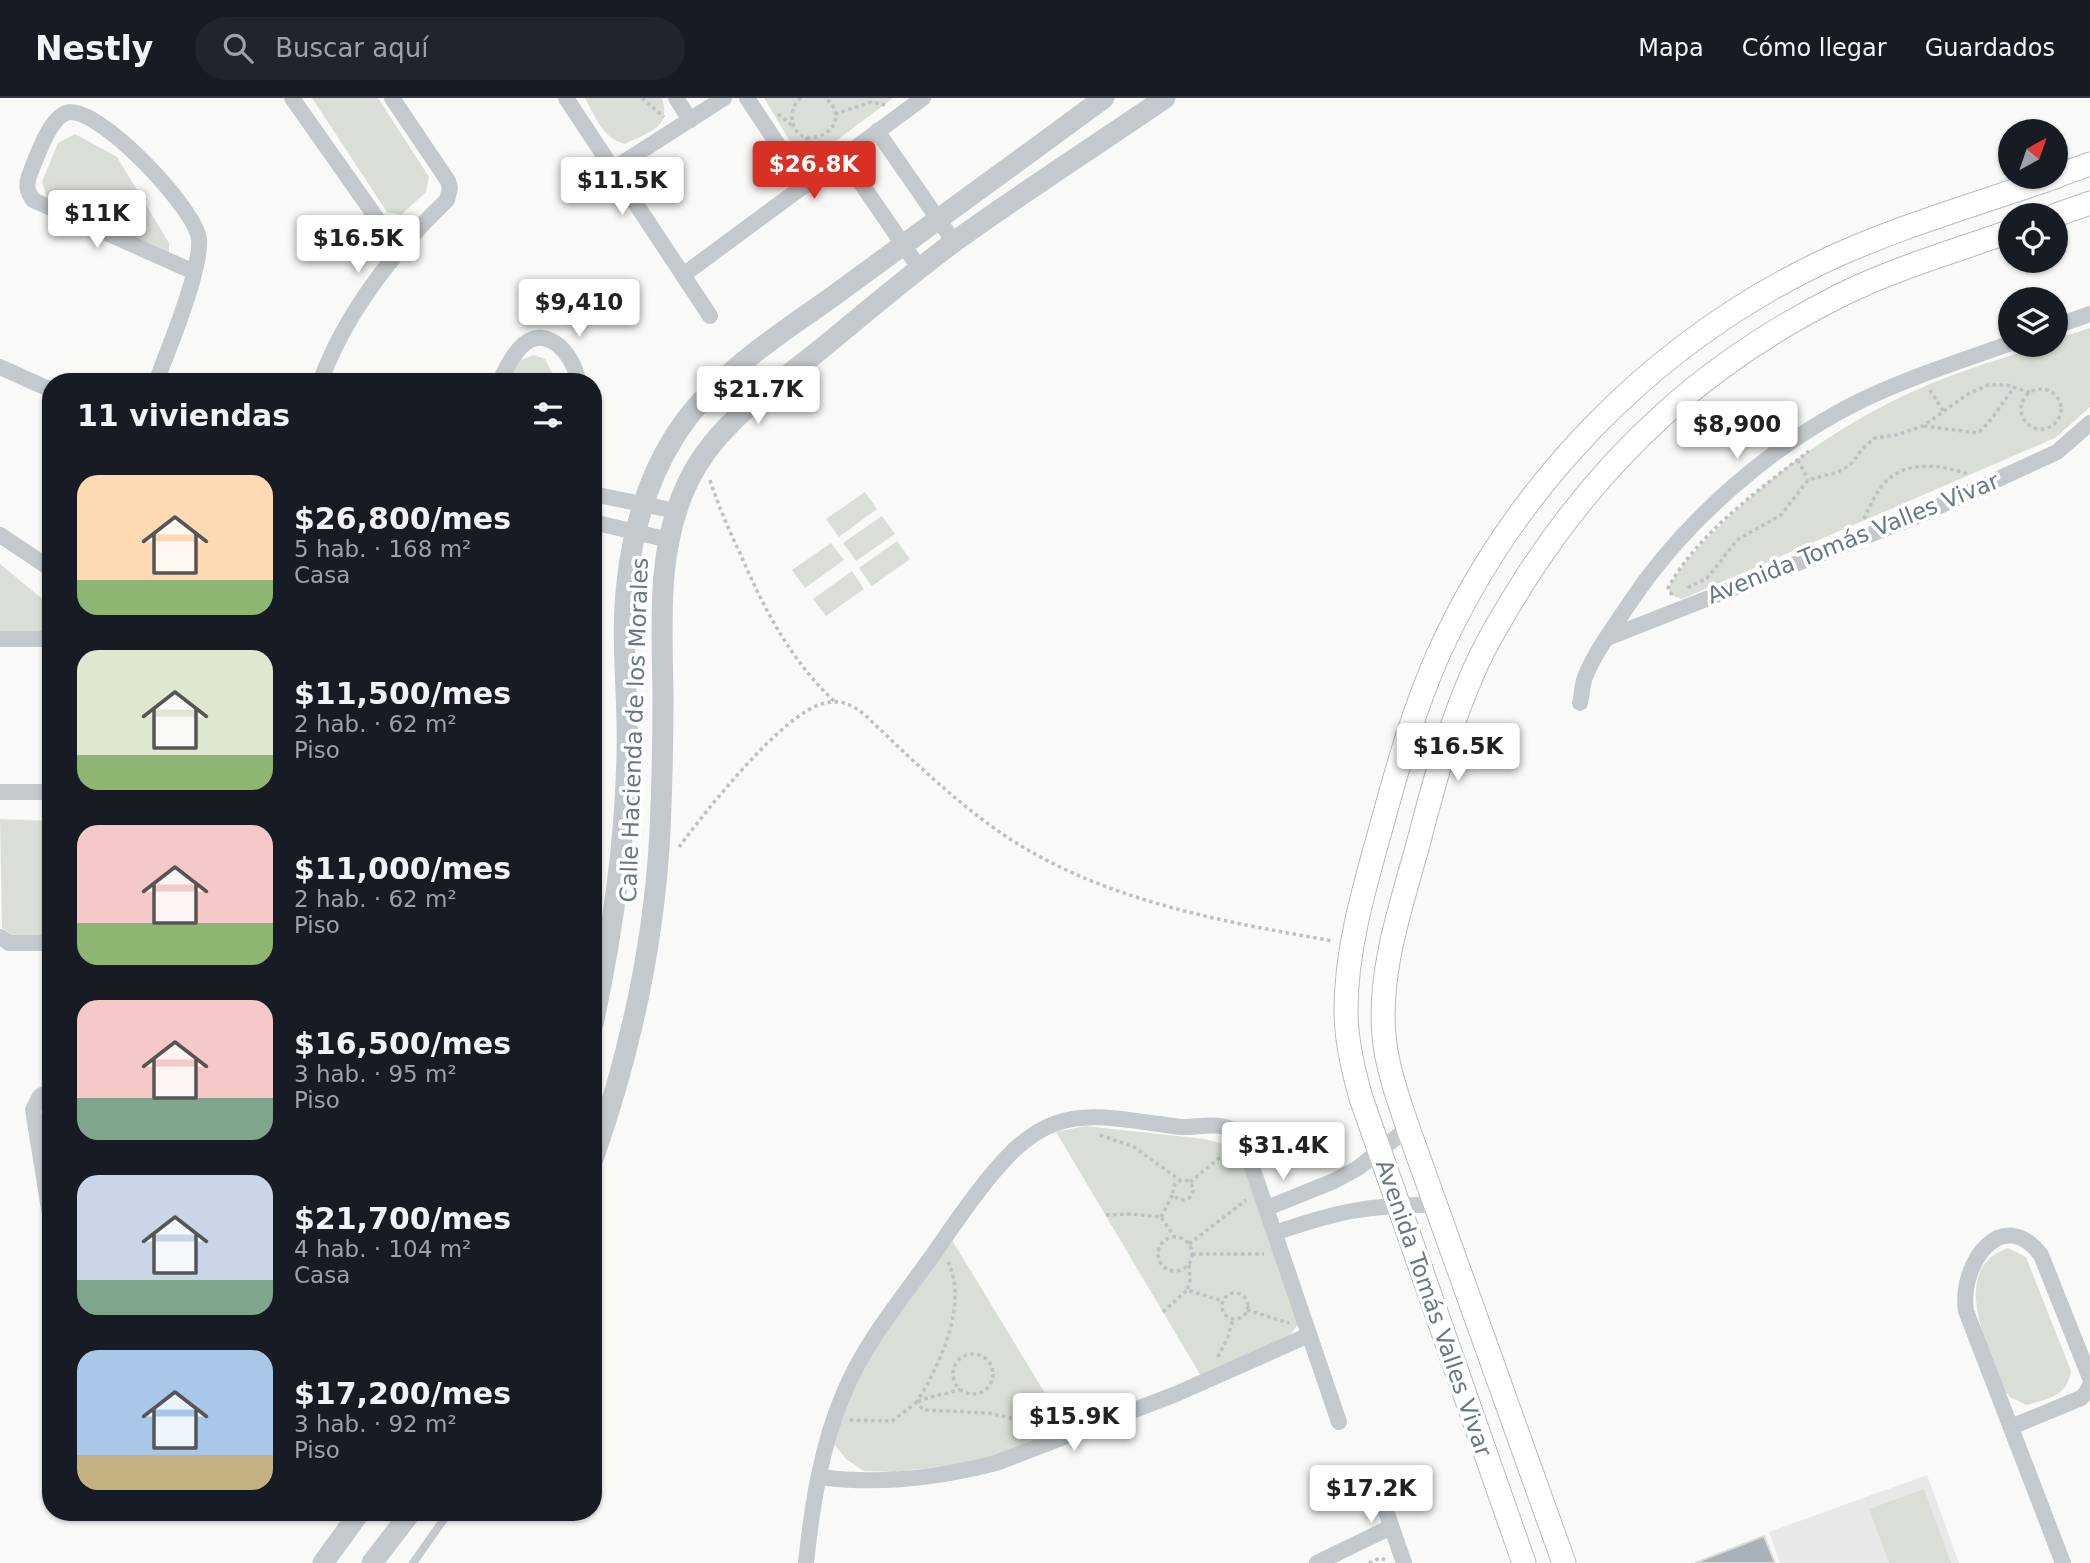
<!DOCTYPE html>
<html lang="es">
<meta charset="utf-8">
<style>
body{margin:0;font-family:"DejaVu Sans",sans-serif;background:#20242c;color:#f1f3f6;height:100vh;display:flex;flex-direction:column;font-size:26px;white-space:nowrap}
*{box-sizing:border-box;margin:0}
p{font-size:23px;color:#9ea1a6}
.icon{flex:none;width:38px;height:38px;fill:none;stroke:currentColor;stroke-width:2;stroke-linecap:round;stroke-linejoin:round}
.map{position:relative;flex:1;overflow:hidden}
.sheet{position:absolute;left:42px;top:275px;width:560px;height:1148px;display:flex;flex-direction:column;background:#171b24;border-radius:28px;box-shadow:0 2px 5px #0004}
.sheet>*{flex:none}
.needle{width:46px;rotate:40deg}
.fabs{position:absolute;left:1998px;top:21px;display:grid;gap:14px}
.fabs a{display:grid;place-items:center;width:70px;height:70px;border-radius:50%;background:#171b24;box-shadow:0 2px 5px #0004;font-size:35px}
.price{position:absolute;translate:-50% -60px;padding:0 16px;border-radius:7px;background:#fff;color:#222;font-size:23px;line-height:46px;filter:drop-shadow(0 2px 4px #0008)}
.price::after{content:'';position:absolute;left:50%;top:42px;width:21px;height:16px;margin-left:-10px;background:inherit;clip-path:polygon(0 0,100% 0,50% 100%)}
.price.selected{background:#d93025;color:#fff}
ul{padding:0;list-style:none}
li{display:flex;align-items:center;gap:21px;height:175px;padding:0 35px}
li span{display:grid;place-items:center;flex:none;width:196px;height:140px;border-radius:21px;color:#555}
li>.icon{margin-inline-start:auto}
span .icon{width:84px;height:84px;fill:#fffc;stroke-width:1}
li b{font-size:30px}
h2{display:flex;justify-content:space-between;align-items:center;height:84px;padding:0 35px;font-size:30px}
header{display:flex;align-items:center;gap:42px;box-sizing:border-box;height:98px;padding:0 35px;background:#171b24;border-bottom:2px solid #363941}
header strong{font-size:33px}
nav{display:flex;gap:38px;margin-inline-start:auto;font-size:24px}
.search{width:490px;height:63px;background:#20242c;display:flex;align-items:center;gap:18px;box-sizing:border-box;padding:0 24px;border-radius:38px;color:#9ea1a6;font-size:26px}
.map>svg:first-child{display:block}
.built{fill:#e7e9e8}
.green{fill:#d9dfd6}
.building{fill:#a9b2b9;stroke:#dbdcd9;stroke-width:2}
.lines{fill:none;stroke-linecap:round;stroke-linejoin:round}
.secondary-casing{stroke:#b7bcc2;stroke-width:25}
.path{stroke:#bec1c4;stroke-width:3.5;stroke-dasharray:3.5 3.5;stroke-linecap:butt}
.service{stroke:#c4c9cd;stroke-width:8}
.minor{stroke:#c4c9cd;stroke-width:16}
.tertiary{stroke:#c4c9cd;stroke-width:21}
.secondary{stroke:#fff;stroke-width:23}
.labels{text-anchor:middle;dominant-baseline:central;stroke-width:7;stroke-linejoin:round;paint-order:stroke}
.street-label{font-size:23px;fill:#67788a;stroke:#fff}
</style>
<header>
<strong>Nestly</strong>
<div class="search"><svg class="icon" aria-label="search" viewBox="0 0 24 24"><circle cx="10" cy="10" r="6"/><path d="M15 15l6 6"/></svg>Buscar aquí</div>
<nav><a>Mapa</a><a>Cómo llegar</a><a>Guardados</a></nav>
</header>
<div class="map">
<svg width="2090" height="1465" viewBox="0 0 2090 1465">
<rect width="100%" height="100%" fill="#f9faf7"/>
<polygon class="built" points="1927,1377 1959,1465 1780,1465 1769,1434"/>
<g class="green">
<polygon points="312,0 378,0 429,79 426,94 401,117 387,114"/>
<path d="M585 0H662C672 31 648 34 625 46 603 41 595 18 585 0Z"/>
<polygon points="764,0 893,0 816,58 807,61 797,55"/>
<polygon points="75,36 117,59 169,145 169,154 47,100 42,84 58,45"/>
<path d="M2090 230V309L2055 340 1696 495 1682 501 1671 497 1668 490C1684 461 1707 441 1730 418 1790 361 1863 312 1940 282 1973 269 2008 259 2041 247H2056V241Z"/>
<polygon points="534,257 545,261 556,283 506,284 521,262"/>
<polygon points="865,394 877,411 839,439 826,421"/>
<polygon points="882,418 895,436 856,463 843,445"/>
<polygon points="897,443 910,461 872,488 859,470"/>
<polygon points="831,445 844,462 805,490 792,472"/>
<polygon points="0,466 51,508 51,537 0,536"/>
<polygon points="852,473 864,491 826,518 813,501"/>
<polygon points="0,721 51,723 51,838 12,837 2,830"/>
<polygon points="1085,1028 1205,1041 1223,1046 1243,1066 1298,1227 1286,1241 1201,1278 1056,1034"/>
<polygon points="952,1142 1068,1333 1011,1360 894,1374 864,1373 846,1361 835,1347 839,1322 870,1249"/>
<path d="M2008 1150 2026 1159 2071 1273C2067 1299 2049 1300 2027 1307L2010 1299 2003 1291C1989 1250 1947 1171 2008 1150Z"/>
<polygon points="1924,1391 1951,1465 1889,1465 1869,1411"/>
</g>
<polygon class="building" points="1764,1438 1775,1465 1695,1465"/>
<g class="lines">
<defs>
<g id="secondary">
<polyline points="2056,78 2090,66"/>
<polyline points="2056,117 2090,105"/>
<path d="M1524 1465 1361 1000C1353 971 1346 942 1346 912 1346 847 1367 781 1384 719 1399 664 1415 609 1438 557 1514 388 1650 248 1816 167 1892 130 1975 107 2055 79"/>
<path d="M1564 1465 1408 1030C1398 1000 1387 970 1384 938 1378 870 1403 803 1420 739 1435 681 1451 623 1476 568 1490 537 1508 509 1526 480 1608 353 1708 263 1843 196 1896 170 1955 153 2011 133"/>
</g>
</defs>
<use href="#secondary" class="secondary-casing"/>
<g class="path">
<polyline points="642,0 664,19"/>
<path d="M801 0C795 5 792 11 792 19 794 62 862 29 825 0"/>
<polyline points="778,16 794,29"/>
<polyline points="835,16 871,4 885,7"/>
<polyline points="807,39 807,61"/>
<polyline points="2024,253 2041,247"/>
<circle cx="2041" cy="311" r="20"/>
<polyline points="1930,292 1944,314"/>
<path d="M1924 328 1978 335C1993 322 2002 304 2015 289"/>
<polyline points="1798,362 1808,382"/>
<path d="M710 382C718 407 728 430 739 453 763 509 790 562 835 604"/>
<path d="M1864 421C1868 412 1872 403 1877 395 1897 361 1936 365 1968 376"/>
<path d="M1688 490C1694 484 1702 485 1709 478L1737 442 1781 417 1808 382 1838 374 1850 367 1864 349 1875 340 1896 337 1923 328 1968 296 1988 287H2007L2031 295"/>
<path d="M1672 497 1668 490C1697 436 1761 390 1809 353"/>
<path d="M679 749C706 713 783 614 825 605 841 601 853 607 865 617 908 658 952 701 1001 735 1099 802 1219 823 1333 843"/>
<polyline points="1100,1037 1134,1049 1180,1082"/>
<circle cx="1183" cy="1092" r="10"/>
<polyline points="1190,1084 1229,1052"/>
<polyline points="1106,1117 1132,1116 1161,1119 1175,1140"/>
<polyline points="1161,1119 1173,1096"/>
<circle cx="1175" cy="1156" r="17"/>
<polyline points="1189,1146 1246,1102"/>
<polyline points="1192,1156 1264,1156"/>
<polyline points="1189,1167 1190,1182 1187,1192 1223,1203"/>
<circle cx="1235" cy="1208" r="13"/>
<polyline points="1247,1212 1289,1225"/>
<polyline points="1163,1214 1187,1192"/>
<circle cx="973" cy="1276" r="20"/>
<polyline points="1218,1259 1228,1239 1233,1220"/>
<path d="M918 1304C931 1297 946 1297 960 1291"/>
<path d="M916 1305C939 1269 969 1206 948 1164"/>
<polyline points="850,1322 892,1323 916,1305 924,1312 988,1315 1049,1328"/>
<polyline points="1369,1465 1380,1460 1386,1462"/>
</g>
<polyline class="service" points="413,1465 449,1414"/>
<g class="minor">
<polyline points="292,0 399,152"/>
<polyline points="566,0 710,218"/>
<polyline points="676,0 690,22"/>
<polyline points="747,0 805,88"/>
<polyline points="877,33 954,144"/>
<polyline points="843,59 920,171"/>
<polyline points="613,71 724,0"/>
<polyline points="683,177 923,0"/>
<polyline points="2056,228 2090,216"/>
<polyline points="0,269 51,292"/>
<path d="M156 284C168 252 202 171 199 141 196 111 96 4 66 15 49 21 36 61 29 78 26 88 27 93 33 102L194 174"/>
<path d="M320 284C346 214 394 153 447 102L450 90 448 83 392 0"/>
<path d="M499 284C506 272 513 255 524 246 549 225 576 261 578 284"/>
<polyline points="593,396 676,413"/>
<polyline points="593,424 669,442"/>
<polyline points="0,437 51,471"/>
<polyline points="1607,540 1920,417 2057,354 2090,325"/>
<polyline points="0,541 51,541"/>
<path d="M1580 605C1582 597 1582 587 1585 579 1595 554 1614 529 1629 506 1684 423 1772 346 1862 302 1910 279 1961 263 2011 245"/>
<polyline points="0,694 51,694"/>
<polyline points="0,839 9,845 51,845"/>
<polyline points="51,993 40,998 33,1012 51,1123"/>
<polyline points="1267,1110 1334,1083 1358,1070 1408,1030"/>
<path d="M1275 1135C1335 1114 1371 1106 1435 1107"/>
<polyline points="2011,1329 2081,1300 2086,1295 2090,1287"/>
<polyline points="1374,1378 1404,1465"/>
<path d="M820 1379C879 1387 938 1380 996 1365L1176 1296 1309 1237"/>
<path d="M806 1465C812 1408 821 1348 844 1295 864 1246 899 1204 930 1161 956 1124 982 1084 1014 1052 1025 1042 1040 1031 1054 1026 1087 1013 1125 1022 1159 1026 1166 1027 1173 1028 1180 1029 1201 1030 1223 1021 1241 1037L1339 1324"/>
<polyline points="1317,1465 1391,1429"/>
<path d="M2063 1465 1966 1213C1959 1166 2002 1106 2041 1157L2090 1280"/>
</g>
<g class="tertiary">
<path d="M593 926C612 838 625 748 627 658 629 600 620 542 627 485 633 426 652 366 688 319 729 266 790 230 843 191 930 127 1017 64 1104 0"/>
<path d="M593 1061C630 956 654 846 660 734 662 689 663 643 663 597 662 524 656 451 688 384 716 325 772 291 821 251 865 215 908 178 954 144 1023 94 1095 48 1165 0"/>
<polyline points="323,1465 360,1414"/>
<polyline points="372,1465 411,1414"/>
</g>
<use href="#secondary" class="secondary"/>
</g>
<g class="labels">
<g class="street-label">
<text transform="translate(1853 440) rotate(-22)">Avenida Tomás Valles Vivar</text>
<text transform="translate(634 632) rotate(-88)">Calle Hacienda de los Morales</text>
<text transform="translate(1434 1210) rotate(71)">Avenida Tomás Valles Vivar</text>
</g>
</g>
</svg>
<div class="fabs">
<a><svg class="needle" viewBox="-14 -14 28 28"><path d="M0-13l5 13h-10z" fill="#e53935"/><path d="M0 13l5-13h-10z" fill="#9ea1a6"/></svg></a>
<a><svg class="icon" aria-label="locate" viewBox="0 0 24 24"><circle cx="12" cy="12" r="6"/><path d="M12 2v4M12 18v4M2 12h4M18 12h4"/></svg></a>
<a><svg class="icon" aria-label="layers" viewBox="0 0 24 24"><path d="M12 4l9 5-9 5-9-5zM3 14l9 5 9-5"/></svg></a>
</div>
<b class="price selected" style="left:814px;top:103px">$26.8K</b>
<b class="price" style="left:622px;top:119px">$11.5K</b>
<b class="price" style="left:97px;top:152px">$11K</b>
<b class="price" style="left:358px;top:177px">$16.5K</b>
<b class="price" style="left:579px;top:241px">$9,410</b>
<b class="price" style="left:758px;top:328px">$21.7K</b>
<b class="price" style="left:1737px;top:363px">$8,900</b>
<b class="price" style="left:1458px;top:685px">$16.5K</b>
<b class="price" style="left:1283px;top:1084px">$31.4K</b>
<b class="price" style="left:1074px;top:1355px">$15.9K</b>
<b class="price" style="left:1371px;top:1427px">$17.2K</b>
<section class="sheet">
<h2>11 viviendas<svg class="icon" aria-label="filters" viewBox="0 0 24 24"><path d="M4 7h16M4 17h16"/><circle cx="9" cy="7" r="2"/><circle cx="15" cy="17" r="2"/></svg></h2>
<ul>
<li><span style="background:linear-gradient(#ffd9b3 75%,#8fb573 0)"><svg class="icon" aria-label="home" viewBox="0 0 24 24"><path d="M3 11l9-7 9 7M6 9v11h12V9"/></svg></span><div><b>$26,800/mes</b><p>5 hab. · 168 m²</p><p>Casa</p></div></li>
<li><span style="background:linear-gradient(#dfe7d0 75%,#8fb573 0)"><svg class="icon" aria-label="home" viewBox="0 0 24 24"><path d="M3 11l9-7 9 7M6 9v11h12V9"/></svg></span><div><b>$11,500/mes</b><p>2 hab. · 62 m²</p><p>Piso</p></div></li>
<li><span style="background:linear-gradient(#f6c9c9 70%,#8fb573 0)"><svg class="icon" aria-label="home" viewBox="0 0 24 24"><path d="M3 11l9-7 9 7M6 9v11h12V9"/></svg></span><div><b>$11,000/mes</b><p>2 hab. · 62 m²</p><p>Piso</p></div></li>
<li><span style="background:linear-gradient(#f6c9c9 70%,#7fa58c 0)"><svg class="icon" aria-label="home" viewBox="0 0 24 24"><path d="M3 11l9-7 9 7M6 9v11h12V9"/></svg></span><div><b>$16,500/mes</b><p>3 hab. · 95 m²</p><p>Piso</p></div></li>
<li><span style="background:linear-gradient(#c9d6e8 75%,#7fa58c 0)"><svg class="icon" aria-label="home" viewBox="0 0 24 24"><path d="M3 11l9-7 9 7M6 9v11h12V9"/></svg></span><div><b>$21,700/mes</b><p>4 hab. · 104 m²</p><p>Casa</p></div></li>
<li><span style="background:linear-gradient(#a9c7e8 75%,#c2b280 0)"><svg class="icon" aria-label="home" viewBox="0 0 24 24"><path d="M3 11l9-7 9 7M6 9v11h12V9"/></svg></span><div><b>$17,200/mes</b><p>3 hab. · 92 m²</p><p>Piso</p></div></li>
</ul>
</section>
</div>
